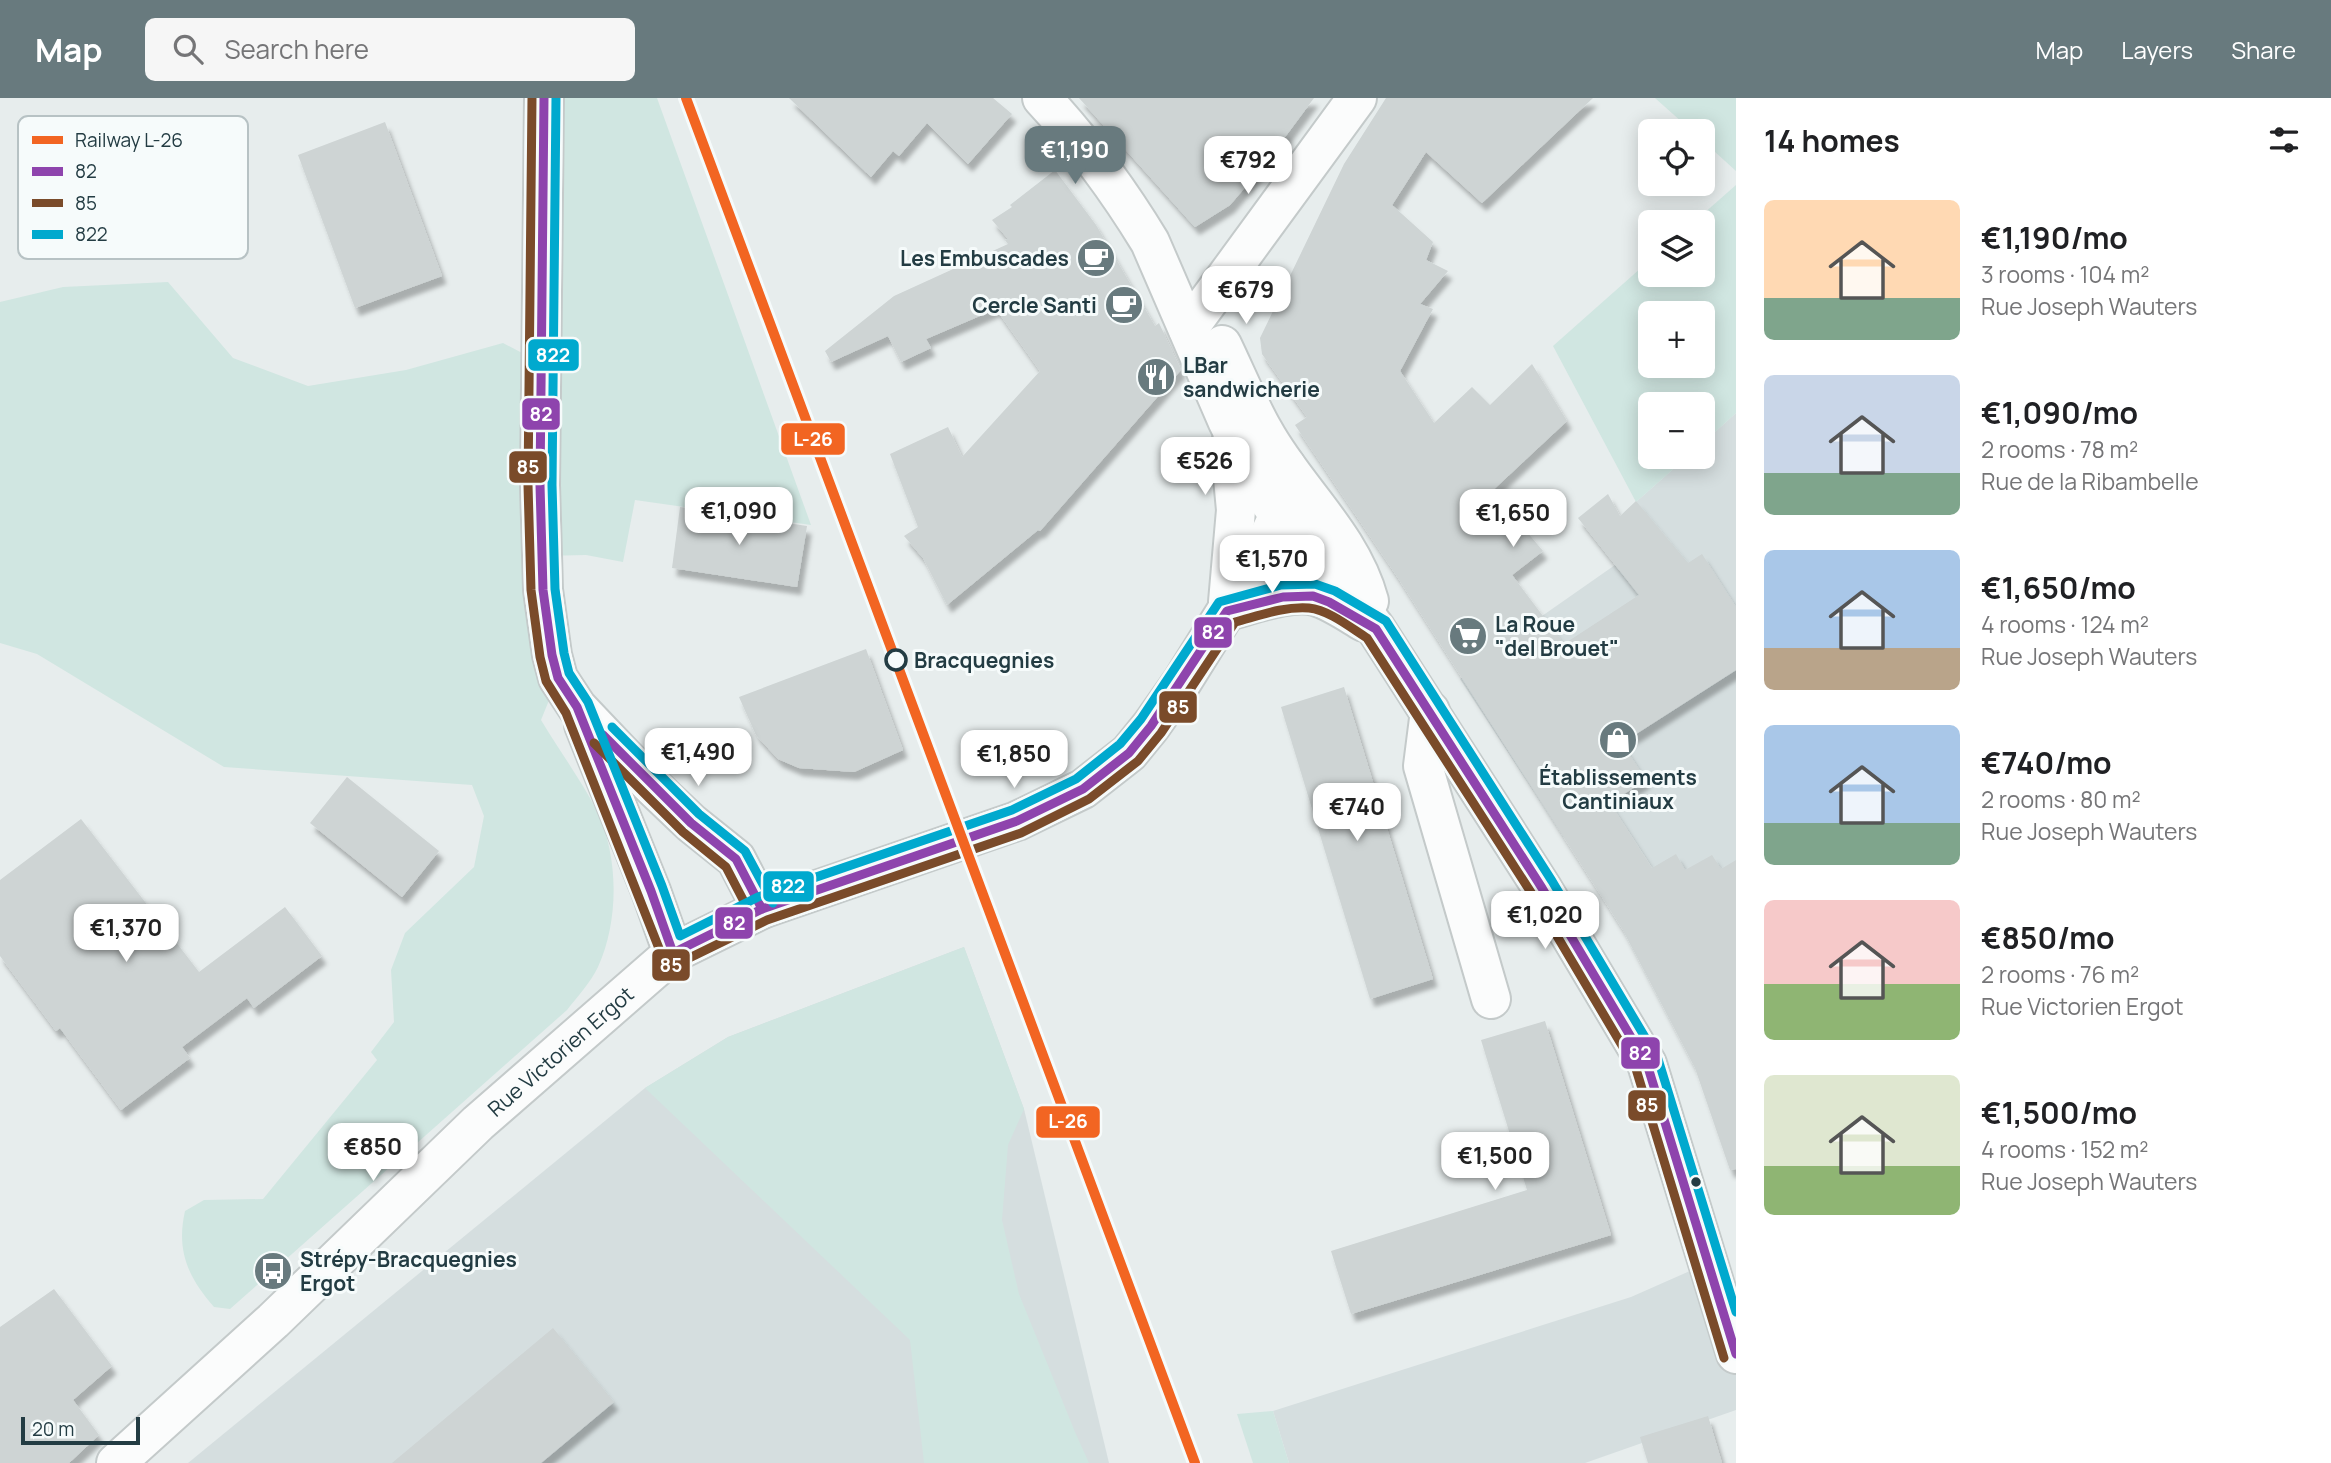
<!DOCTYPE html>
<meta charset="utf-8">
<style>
body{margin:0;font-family:Manrope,sans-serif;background:#f6f6f6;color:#202124;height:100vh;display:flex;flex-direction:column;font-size:26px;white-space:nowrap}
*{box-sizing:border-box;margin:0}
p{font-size:23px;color:#757577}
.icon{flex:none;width:38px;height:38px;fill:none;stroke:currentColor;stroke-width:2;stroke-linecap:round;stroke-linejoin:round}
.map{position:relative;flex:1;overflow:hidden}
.side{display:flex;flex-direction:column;background:#fff;width:595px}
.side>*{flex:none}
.controls{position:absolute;left:1638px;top:21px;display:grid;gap:14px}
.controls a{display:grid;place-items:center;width:77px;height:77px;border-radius:10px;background:#fff;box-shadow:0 4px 18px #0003;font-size:35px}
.scale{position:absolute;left:21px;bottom:18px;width:119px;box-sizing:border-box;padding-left:7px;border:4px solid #233c43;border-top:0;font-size:19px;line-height:24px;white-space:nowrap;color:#233c43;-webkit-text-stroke:5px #f6fbfb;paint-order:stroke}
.price{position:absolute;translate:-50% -60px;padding:0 16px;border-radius:14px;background:#fff;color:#222;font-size:23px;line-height:46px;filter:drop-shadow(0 2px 4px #0008)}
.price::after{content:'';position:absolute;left:50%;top:42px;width:21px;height:16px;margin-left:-10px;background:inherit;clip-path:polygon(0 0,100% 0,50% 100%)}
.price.current{background:#687a7e;color:#fff}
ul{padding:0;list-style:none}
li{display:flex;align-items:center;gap:21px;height:175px;padding:0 28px}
li span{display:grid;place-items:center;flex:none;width:196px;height:140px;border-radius:10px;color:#555}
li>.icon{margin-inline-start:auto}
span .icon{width:84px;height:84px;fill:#fffc;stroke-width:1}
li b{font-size:30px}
h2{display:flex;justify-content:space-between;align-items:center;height:84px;padding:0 28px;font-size:30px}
header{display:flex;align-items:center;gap:42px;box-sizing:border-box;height:98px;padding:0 35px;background:#687a7e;color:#fff}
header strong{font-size:33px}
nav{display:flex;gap:38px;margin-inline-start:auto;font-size:24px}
.search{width:490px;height:63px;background:#f6f6f6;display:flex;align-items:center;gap:18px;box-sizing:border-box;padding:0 24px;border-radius:10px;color:#757577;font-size:26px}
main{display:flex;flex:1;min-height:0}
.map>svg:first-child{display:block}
.built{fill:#d5dedf}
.green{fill:#d0e6e1;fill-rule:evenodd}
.building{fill:#ced4d4;filter:url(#shadow)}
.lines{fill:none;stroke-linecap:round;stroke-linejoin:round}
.minor-casing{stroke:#c4caca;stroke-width:42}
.minor{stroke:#fbfcfc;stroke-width:38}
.bus-1-casing{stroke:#f6fbfb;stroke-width:14}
.bus-2-casing{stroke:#f6fbfb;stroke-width:14}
.bus-3-casing{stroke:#f6fbfb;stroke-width:14}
.bus-1{stroke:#8e44ad;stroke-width:9}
.bus-2{stroke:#7a4b2a;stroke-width:9}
.bus-3{stroke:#00a9ce;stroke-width:9}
.rail-1-casing{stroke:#f6fbfb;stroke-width:16}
.rail-1{stroke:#f26522;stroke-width:10}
.stop-dot{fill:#f6fbfb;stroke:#233c43;stroke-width:3.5}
.bus-dot{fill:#233c43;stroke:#f6fbfb;stroke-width:2.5}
.labels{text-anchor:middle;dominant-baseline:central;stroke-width:6;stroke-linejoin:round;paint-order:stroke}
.poi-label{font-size:21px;font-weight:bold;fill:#233c43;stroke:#f6fbfb;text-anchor:start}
.stop-label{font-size:21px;font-weight:bold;fill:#233c43;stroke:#f6fbfb;text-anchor:start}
.street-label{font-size:21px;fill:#233c43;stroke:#f6fbfb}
.key{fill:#f6fbfb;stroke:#b7c2c4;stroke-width:2}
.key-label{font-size:19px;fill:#233c43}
.line-badge{stroke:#f6fbfb;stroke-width:2.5}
.badge-label{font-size:19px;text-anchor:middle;font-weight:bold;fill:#fff}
</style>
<header>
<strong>Map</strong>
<div class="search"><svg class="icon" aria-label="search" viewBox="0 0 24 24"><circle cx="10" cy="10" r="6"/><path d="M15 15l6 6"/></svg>Search here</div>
<nav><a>Map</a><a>Layers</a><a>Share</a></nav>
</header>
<main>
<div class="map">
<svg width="1736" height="1365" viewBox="0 0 1736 1365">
<defs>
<filter id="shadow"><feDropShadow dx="4.5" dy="8" stdDeviation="2" flood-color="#0004"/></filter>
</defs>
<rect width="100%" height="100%" fill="#e7eded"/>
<g class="built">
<polygon points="1736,315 1736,913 1681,942 1623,832 1673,802 1609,704 1564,740 1460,581 1532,525 1615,467 1619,472 1671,445 1636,404 1687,359 1703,359 1703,345"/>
<polygon points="964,849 1024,1011 1109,1365 188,1365 645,990 728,939"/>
<polygon points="1708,1165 1736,1256 1736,1312 1585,1365 1289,1365 1273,1313 1631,1199"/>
</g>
<g class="green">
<path d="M544 0H657L811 427 635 402 623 464 586 457 542 458 558 580 541 622C559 652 581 682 597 713 619 759 619 823 598 869 591 884 577 899 567 912L230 1211 214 1209C188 1179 176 1153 185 1113L204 1102 263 1101 377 962 371 954 394 924 391 872 405 835 474 769 484 718 472 687 224 669 37 556 0 545V204L63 189 168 184 233 260 308 288 406 272 503 245 524 256Z"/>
<polygon points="1655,0 1736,0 1736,73 1703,43 1703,33 1692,33"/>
<path d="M1736 87V315L1703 345V306H1650V359H1687L1636 404 1553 248 1650 162V177H1703V124H1694ZM1650 215H1703V268H1650Z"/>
<polygon points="964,849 1024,1011 1008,1047 1002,1122 1019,1196 1075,1334 1089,1365 924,1365 910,1242 645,990 728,939"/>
<polygon points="1273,1313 1289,1365 1253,1365 1237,1316"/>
</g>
<g class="building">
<polygon points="789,0 993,0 1012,16 968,66 927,25 899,58 893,53 871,79"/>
<polygon points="1079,0 1314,0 1265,66 1230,107 1195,129"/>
<polygon points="1386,0 1593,0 1482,105 1426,54 1392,107 1433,144 1426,162 1448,173 1420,206 1433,211 1400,273 1434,325 1472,289 1490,307 1532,266 1567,323 1492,393 1543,453 1512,477 1564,546 1639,497 1578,420 1608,396 1620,418 1636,403 1688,465 1702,456 1736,509 1736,572 1622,645 1646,682 1610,705 1652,770 1676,756 1685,772 1712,757 1721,771 1736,762 1736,1071 1730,1072 1695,970 1623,832 1398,480 1295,327 1307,319 1262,256 1260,240 1344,66"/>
<polygon points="385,24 442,178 355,210 298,57"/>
<polygon points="1055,72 1096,127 1155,228 1159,225 1181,272 1040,433 1038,432 947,507 923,460 904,438 918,429 890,356 948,329 962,359 1040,273 996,211 926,241 931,250 901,264 888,238 831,264 825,253 894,198 1008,146 1005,142 1008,141 992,122 1012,109 1010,107"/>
<polygon points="680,409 807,428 797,489 672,470"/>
<polygon points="866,551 903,652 854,674 799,670 778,661 756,637 739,599"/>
<polygon points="1344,589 1433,881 1370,901 1281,609"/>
<polygon points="347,679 439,753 402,799 310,725"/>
<polygon points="81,721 199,874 285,809 322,858 254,910 247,900 182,949 190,960 121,1012 60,930 56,933 0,858 0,782"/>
<polygon points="1545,923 1611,1137 1351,1216 1331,1153 1527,1092 1481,942"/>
<polygon points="54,1191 112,1268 73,1302 99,1337 69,1365 0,1365 0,1229"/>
<polygon points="553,1230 614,1304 541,1365 392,1365"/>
<polygon points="1708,1318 1722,1365 1648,1365 1640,1339"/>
</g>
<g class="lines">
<defs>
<g id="minor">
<polyline points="544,0 540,387 543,492 552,557 558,580 577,609 651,687 691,725 736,761 762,811"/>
<path d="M1042 0C1083 44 1119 93 1150 144L1227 322 1261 391 1300 450 1342 485 1376 531 1542 790 1647 966 1736 1256"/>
<polyline points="1188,231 1357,0"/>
<path d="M1222 247C1236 276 1248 306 1264 334 1296 392 1351 437 1369 503"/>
<polyline points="1228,504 1236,412 1230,348"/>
<path d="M1227 513C1252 507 1289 492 1315 498 1332 503 1349 515 1364 524"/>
<polyline points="1430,613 1423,668 1491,901"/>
<polyline points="584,627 651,793 673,855"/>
<path id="s1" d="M116 1365 273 1223 478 1025 673 855 762 811 1017 723 1083 691 1129 655 1151 628 1182 584 1258 462 1278 418 1286 368"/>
</g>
</defs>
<use href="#minor" class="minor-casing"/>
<use href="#minor" class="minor"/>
<defs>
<g id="bus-1">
<polyline points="544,0 540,387 543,492 552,557 558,580 577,609 651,793 673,855 762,811 1017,723 1083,691 1129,655 1151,628 1227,513 1283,499 1313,498 1329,504 1376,531 1542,790 1647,966 1736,1256"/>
<polyline points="603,637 691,725 736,761 762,811"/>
</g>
<g id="bus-2">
<path d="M532 0 528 387 531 492 540 559 546 583 566 615 664 863 670 867 677 866 767 822 1021 735 1089 701 1138 663 1161 635 1235 524C1258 518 1284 508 1309 510 1329 512 1351 530 1367 540L1532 796 1636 971 1724 1260"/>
<polyline points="594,645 683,734 726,769 751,817"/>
</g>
<g id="bus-3">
<polyline points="556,0 552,387 555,491 564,555 569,575 588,604 662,788 680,838 758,799 1012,712 1076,681 1120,646 1141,621 1219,504 1281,487 1315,486 1335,493 1386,523 1552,783 1658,961 1736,1214"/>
<polyline points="612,629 699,716 745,753 773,805"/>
</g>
</defs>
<use href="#bus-1" class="bus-1-casing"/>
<use href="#bus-2" class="bus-2-casing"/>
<use href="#bus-3" class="bus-3-casing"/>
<use href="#bus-1" class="bus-1"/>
<use href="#bus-2" class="bus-2"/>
<use href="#bus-3" class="bus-3"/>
<defs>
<polyline id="rail-1" points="686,0 1195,1365"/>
</defs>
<use href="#rail-1" class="rail-1-casing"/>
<use href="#rail-1" class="rail-1"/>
</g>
<defs>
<symbol id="cafe-disc" viewBox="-11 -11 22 22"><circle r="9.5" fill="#687a7e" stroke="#f6fbfb"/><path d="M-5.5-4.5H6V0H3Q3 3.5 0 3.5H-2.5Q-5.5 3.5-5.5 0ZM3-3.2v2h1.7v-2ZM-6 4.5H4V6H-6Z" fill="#fff"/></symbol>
<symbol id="restaurant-disc" viewBox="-11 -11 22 22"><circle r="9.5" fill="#687a7e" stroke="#f6fbfb"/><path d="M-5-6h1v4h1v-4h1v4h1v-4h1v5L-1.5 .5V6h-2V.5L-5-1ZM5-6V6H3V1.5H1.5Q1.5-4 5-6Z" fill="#fff"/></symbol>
<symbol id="supermarket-disc" viewBox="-11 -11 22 22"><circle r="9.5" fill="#687a7e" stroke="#f6fbfb"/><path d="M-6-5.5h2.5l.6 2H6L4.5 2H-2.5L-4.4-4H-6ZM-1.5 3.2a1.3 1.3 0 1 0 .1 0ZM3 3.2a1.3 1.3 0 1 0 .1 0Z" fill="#fff"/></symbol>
<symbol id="shop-disc" viewBox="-11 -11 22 22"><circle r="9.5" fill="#687a7e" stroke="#f6fbfb"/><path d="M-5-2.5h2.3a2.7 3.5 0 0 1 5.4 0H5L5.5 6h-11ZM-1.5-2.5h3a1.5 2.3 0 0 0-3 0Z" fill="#fff"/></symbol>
<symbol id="bus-disc" viewBox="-11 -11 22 22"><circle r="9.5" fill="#687a7e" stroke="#f6fbfb"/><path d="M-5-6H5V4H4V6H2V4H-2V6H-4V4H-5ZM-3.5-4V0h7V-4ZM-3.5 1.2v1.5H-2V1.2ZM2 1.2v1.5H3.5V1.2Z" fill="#fff"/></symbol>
</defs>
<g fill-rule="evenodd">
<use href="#cafe-disc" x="1074" y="138" width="44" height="44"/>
<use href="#cafe-disc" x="1102" y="185" width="44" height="44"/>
<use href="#restaurant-disc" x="1134" y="257" width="44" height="44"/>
<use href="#supermarket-disc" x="1446" y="516" width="44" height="44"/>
<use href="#shop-disc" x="1596" y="620" width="44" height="44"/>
<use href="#bus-disc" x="251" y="1151" width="44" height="44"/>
</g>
<circle class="stop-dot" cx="896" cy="562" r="10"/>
<circle class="bus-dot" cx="1696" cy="1084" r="6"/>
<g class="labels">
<g class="poi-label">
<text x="1069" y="160" text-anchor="end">Les Embuscades</text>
<text x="1097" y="207" text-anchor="end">Cercle Santi</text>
<text x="1183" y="267">LBar<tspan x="1183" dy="24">sandwicherie</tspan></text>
<text x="1495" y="526">La Roue<tspan x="1495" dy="24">"del Brouet"</tspan></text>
<text x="1618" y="679" text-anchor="middle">Établissements<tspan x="1618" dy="24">Cantiniaux</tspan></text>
<text x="300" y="1161">Strépy-Bracquegnies<tspan x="300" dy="24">Ergot</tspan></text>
</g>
<g class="stop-label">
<text x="914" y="562">Bracquegnies</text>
</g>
<g class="street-label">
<text stroke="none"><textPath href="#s1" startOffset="606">Rue Victorien Ergot</textPath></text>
</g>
</g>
<rect x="18" y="18" width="230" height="143" rx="10" class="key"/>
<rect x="32" y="38" width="31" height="8" fill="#f26522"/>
<rect x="32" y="69" width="31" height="9" fill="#8e44ad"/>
<rect x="32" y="101" width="31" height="8" fill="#7a4b2a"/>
<rect x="32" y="132" width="31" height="9" fill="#00a9ce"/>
<g class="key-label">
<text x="75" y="49">Railway L-26</text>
<text x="75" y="80">82</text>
<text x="75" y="112">85</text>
<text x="75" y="143">822</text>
</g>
<g class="line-badge">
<rect x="527" y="240" width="53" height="34" rx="7" fill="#00a9ce"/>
<rect x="521" y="299" width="40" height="34" rx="7" fill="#8e44ad"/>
<rect x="780" y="324" width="66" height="34" rx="7" fill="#f26522"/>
<rect x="508" y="352" width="40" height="34" rx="7" fill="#7a4b2a"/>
<rect x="1193" y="518" width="40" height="33" rx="7" fill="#8e44ad"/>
<rect x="1158" y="592" width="40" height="34" rx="7" fill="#7a4b2a"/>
<rect x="762" y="772" width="53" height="33" rx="7" fill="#00a9ce"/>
<rect x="714" y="808" width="40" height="34" rx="7" fill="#8e44ad"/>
<rect x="651" y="850" width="40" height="34" rx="7" fill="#7a4b2a"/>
<rect x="1620" y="938" width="41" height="34" rx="7" fill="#8e44ad"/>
<rect x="1627" y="991" width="40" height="33" rx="7" fill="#7a4b2a"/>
<rect x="1035" y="1007" width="66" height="34" rx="7" fill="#f26522"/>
</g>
<g class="badge-label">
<text x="553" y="264">822</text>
<text x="541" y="323">82</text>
<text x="813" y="348">L-26</text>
<text x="528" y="376">85</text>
<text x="1213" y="541">82</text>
<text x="1178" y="616">85</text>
<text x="788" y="795">822</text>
<text x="734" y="832">82</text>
<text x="671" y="874">85</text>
<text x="1640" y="962">82</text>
<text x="1647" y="1014">85</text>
<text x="1068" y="1030">L-26</text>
</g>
</svg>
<div class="controls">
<a><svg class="icon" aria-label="locate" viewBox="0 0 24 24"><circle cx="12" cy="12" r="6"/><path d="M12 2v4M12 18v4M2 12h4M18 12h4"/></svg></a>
<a><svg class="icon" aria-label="layers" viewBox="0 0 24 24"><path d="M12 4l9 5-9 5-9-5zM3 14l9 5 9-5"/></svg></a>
<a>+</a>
<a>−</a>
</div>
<div class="scale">20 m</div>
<b class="price current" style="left:1075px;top:88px">€1,190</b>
<b class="price" style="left:1248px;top:98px">€792</b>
<b class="price" style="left:1246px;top:228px">€679</b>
<b class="price" style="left:1205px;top:399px">€526</b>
<b class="price" style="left:739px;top:449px">€1,090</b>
<b class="price" style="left:1513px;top:451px">€1,650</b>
<b class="price" style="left:1272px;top:497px">€1,570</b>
<b class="price" style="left:698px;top:690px">€1,490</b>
<b class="price" style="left:1014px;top:692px">€1,850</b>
<b class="price" style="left:1357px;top:745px">€740</b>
<b class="price" style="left:1545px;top:853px">€1,020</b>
<b class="price" style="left:126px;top:866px">€1,370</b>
<b class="price" style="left:373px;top:1085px">€850</b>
<b class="price" style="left:1495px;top:1094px">€1,500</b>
</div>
<section class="side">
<h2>14 homes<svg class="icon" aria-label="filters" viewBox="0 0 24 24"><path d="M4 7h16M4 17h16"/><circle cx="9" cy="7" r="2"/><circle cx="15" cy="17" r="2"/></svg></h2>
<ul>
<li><span style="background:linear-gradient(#ffd9b3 70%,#7fa58c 0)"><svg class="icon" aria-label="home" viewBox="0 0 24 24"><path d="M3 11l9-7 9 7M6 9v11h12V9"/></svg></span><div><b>€1,190/mo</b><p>3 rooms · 104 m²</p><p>Rue Joseph Wauters</p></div></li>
<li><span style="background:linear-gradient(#c9d6e8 70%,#7fa58c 0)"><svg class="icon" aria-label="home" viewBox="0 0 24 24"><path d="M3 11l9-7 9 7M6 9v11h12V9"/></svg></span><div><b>€1,090/mo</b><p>2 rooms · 78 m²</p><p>Rue de la Ribambelle</p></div></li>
<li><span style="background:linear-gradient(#a9c7e8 70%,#b9a48a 0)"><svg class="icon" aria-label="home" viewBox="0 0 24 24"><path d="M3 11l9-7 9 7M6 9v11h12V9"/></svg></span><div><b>€1,650/mo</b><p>4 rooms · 124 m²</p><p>Rue Joseph Wauters</p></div></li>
<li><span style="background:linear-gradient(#a9c7e8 70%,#7fa58c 0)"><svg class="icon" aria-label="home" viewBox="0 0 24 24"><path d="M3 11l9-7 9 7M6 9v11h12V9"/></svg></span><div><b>€740/mo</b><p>2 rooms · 80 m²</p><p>Rue Joseph Wauters</p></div></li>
<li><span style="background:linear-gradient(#f6c9c9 60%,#8fb573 0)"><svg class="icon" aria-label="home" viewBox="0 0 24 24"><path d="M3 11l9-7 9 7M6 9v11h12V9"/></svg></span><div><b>€850/mo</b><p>2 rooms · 76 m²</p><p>Rue Victorien Ergot</p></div></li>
<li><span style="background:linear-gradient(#dfe7d0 65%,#8fb573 0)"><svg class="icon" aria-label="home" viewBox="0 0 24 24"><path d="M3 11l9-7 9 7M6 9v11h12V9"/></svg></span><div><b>€1,500/mo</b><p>4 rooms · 152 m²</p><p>Rue Joseph Wauters</p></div></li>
</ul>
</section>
</main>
